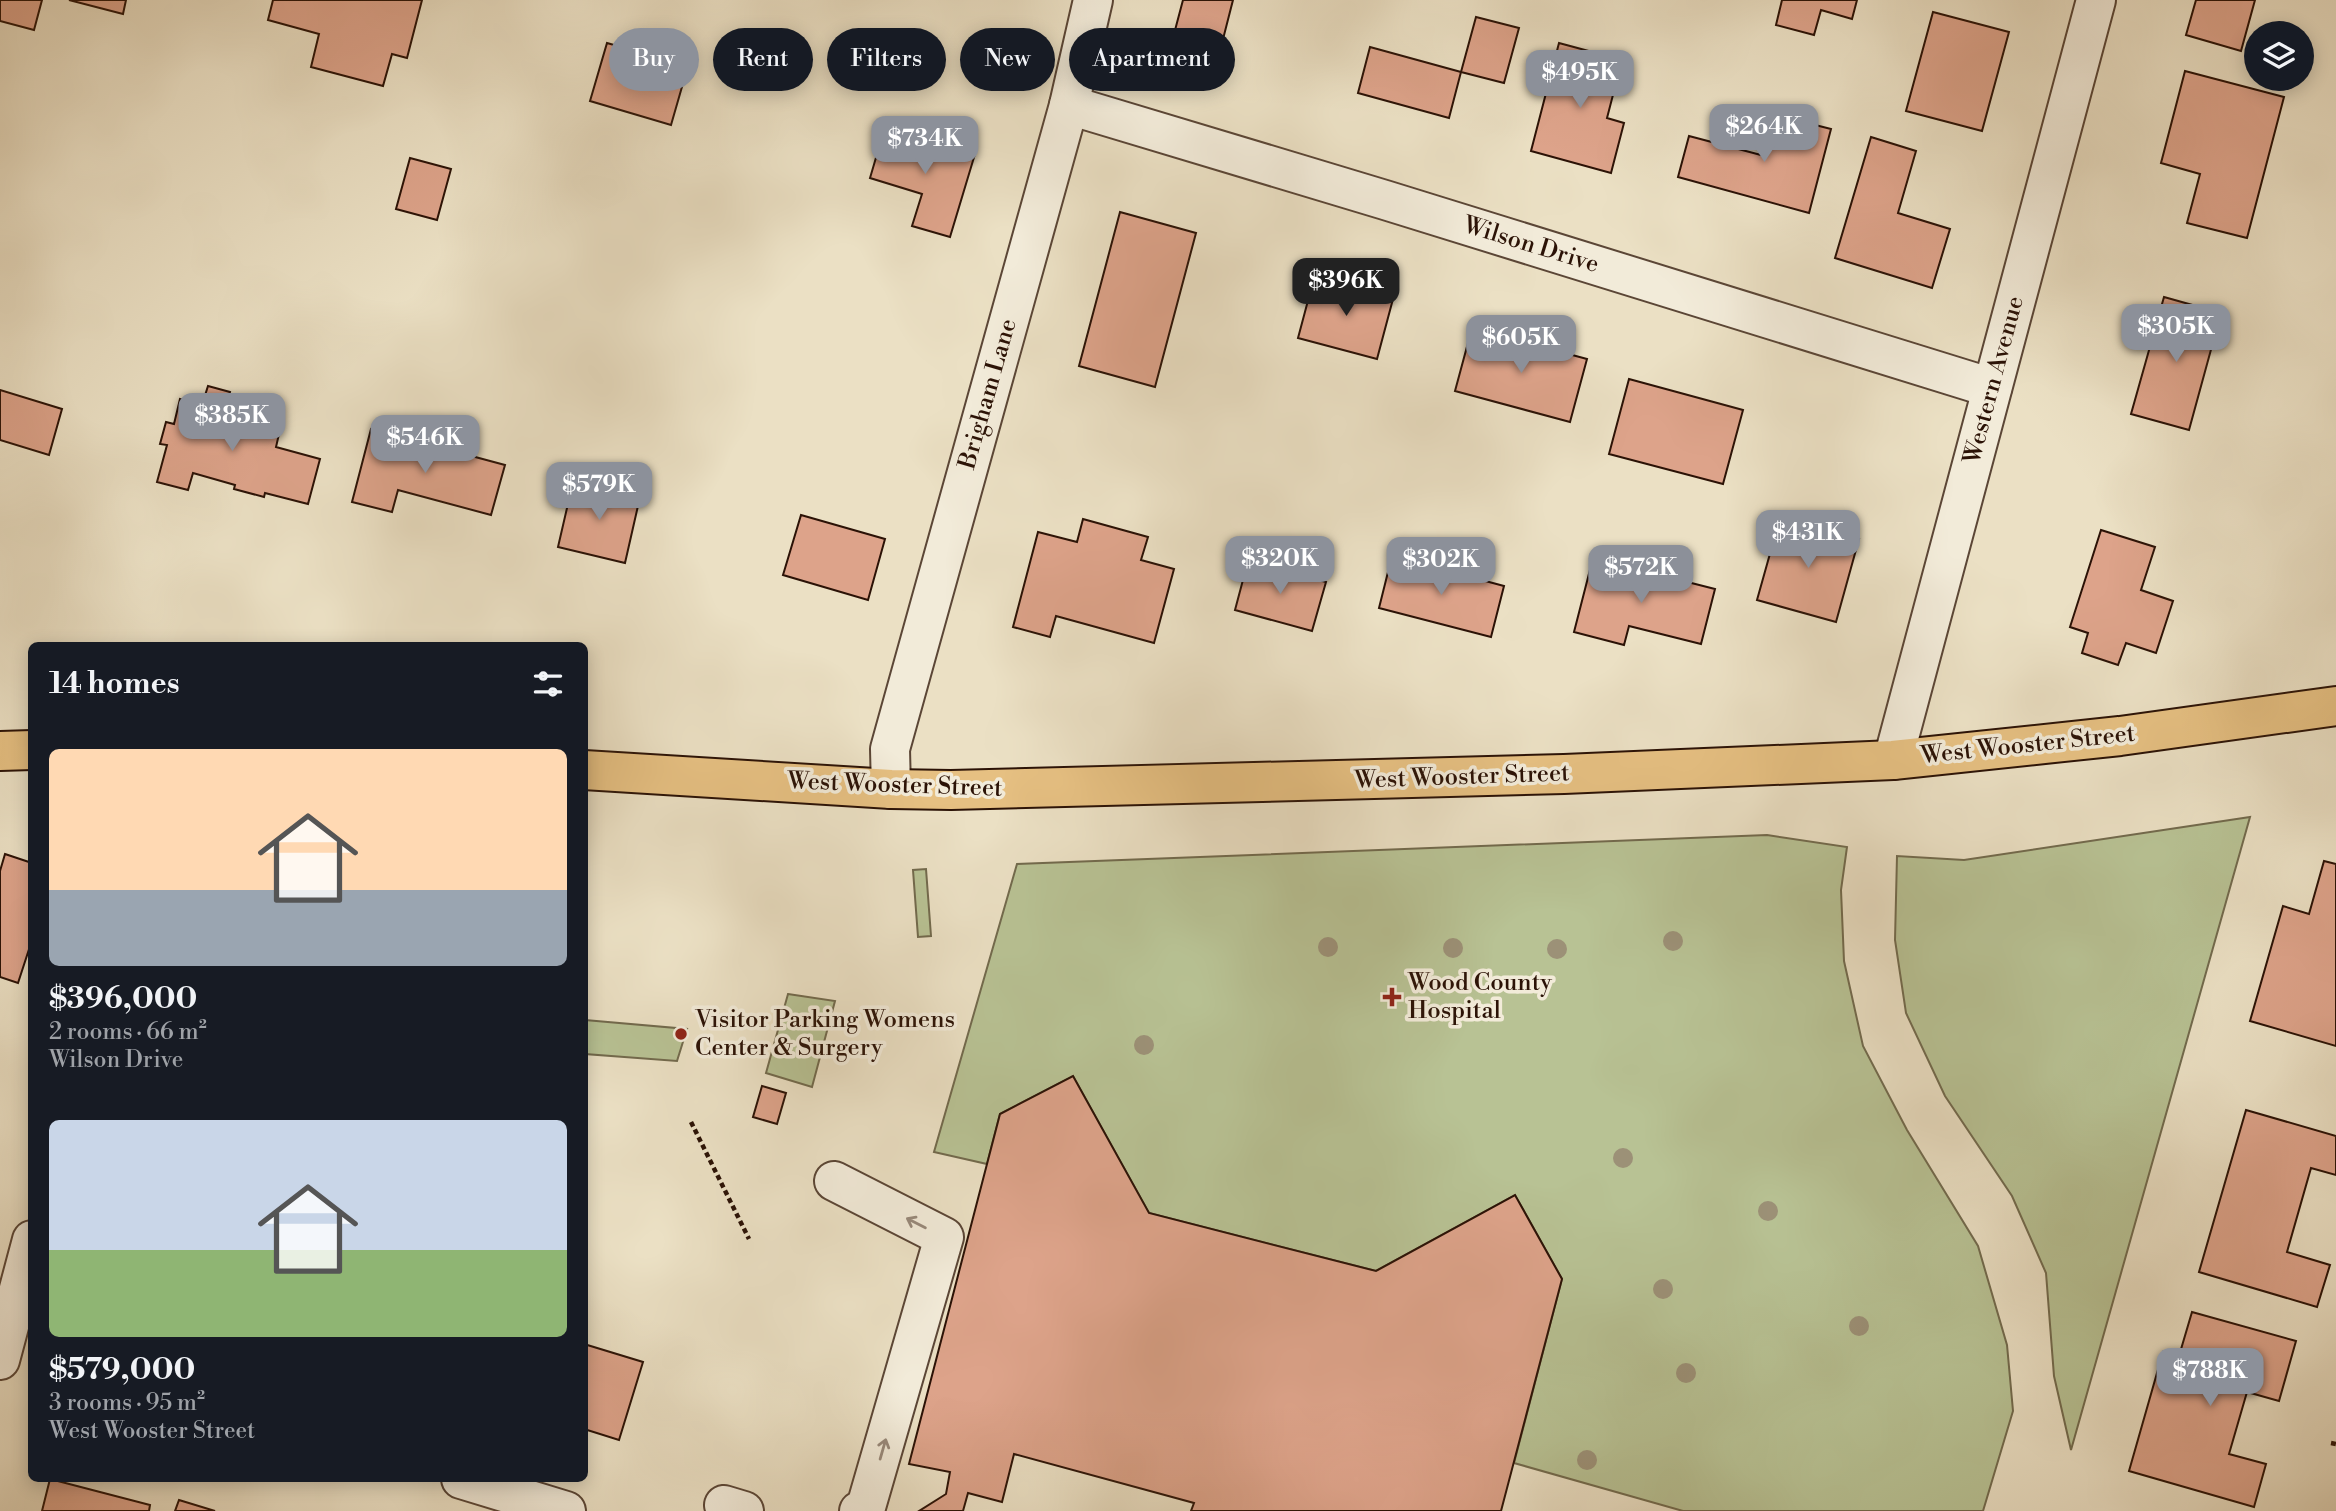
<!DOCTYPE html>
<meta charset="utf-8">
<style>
body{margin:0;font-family:"Libre Bodoni",serif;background:#242831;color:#f1f3f6;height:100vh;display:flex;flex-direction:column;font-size:26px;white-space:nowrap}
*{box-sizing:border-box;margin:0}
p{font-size:23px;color:#9ea1a6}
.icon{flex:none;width:38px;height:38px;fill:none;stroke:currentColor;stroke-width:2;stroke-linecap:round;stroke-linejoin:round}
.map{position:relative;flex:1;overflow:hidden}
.panel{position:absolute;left:28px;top:642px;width:560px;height:840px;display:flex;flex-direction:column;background:#171b24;border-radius:10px;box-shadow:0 4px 18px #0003}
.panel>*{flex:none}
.guide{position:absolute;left:609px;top:28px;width:665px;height:63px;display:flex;gap:14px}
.buttons{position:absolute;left:2244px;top:21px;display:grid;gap:14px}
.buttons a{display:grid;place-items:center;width:70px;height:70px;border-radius:50%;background:#171b24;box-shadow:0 4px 18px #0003;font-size:35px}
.price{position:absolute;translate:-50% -60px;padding:0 16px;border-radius:14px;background:#8c9099;color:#fff;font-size:23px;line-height:46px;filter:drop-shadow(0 2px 4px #0008)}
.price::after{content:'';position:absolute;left:50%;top:42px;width:21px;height:16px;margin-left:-10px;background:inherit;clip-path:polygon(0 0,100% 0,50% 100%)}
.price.on{background:#222;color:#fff}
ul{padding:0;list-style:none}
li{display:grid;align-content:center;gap:14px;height:371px;padding:0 21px}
li span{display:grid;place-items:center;height:217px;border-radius:10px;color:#555}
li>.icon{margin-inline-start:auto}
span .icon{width:126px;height:126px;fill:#fffc;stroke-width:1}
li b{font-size:30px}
h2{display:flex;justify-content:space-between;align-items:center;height:84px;padding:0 21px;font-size:30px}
.pill{padding:0 24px;border-radius:32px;background:#171b24;box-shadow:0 4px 18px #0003;font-size:24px;line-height:63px}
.pill.on{background:#8c9099;color:#fff}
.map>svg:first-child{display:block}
.green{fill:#b8c294;stroke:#726a4d;stroke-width:2}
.building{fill:#dda38a;stroke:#2b1206;stroke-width:2}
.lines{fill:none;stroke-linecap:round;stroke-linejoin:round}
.minor-casing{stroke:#5b4636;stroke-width:42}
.major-casing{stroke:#2b1206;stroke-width:42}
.path{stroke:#2b1206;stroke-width:4.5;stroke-dasharray:5 3.5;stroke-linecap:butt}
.minor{stroke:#f2ebd9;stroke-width:38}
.major{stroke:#e6c082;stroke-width:38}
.tree{fill:#9c9177}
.oneway{stroke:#98897a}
.poi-dot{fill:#8f2418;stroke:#f2ebd9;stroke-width:2.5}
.labels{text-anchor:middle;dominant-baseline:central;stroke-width:7;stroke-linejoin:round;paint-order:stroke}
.street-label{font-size:24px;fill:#2b1206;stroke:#f2ebd9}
.poi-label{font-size:24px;fill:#2b1206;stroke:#f2ebd9;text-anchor:start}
</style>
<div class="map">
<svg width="2336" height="1511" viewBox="0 0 2336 1511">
<rect width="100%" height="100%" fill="#ebe0c4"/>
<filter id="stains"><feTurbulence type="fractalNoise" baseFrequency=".00286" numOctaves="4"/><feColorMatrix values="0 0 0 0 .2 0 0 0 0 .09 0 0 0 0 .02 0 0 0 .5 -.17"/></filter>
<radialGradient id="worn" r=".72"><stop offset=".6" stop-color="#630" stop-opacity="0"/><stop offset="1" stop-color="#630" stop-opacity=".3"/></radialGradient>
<g class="green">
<polygon points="2250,817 2071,1450 2054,1376 2046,1273 2012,1196 1945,1096 1906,1013 1895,940 1897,856 1964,860"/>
<polygon points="1767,835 1847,847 1841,890 1844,961 1863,1046 1907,1130 1978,1246 2007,1345 2013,1411 1983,1511 1683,1511 1514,1463 1562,1279 1515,1195 1376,1271 1149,1213 1073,1076 1000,1114 987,1164 934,1152 1017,864"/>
<polygon points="926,869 931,936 918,937 913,870"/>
<polygon points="788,994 835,1001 812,1087 766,1073"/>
<polygon points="584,1020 585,1020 687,1029 677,1061 585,1054"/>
</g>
<g class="building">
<polygon points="0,0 42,0 34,30 0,21"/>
<polygon points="69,0 126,0 123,14"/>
<polygon points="273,0 422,0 407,58 392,54 383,86 311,67 319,34 268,20"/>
<polygon points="1183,0 1233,0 1221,47 1174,34"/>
<polygon points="1782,0 1857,0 1852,19 1821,10 1814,35 1776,25"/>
<polygon points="2196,0 2255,0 2241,51 2186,35"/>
<polygon points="1933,12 2009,32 1982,131 1906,111"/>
<polygon points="1476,17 1519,28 1504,83 1461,72"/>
<polygon points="607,43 688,66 671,125 590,101"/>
<polygon points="1559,43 1622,60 1607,118 1624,123 1611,173 1531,151"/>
<polygon points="1370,47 1461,72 1449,118 1358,93"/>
<polygon points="2185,71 2284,97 2247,238 2187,223 2200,174 2161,163"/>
<polygon points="1772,114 1831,129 1809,213 1678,177 1689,136 1761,155"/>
<polygon points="885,127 975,154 950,237 912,226 922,194 870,178"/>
<polygon points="1871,137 1916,151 1898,213 1950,229 1932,288 1835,258"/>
<polygon points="410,158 451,169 437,220 396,209"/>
<polygon points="1120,212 1196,233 1155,387 1079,366"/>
<polygon points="1314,278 1393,299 1377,359 1298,338"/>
<polygon points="2164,297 2221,313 2189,430 2131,414"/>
<polygon points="1472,328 1587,359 1570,422 1455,391"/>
<polygon points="1629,379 1743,410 1723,484 1609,454"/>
<polygon points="208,386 230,392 223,418 279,434 276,447 320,459 308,504 265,493 264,497 234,489 235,485 193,473 188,490 157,482 167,445 160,444 166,422 174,424 180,399 202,405"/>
<polygon points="0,390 62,409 49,455 0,440"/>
<polygon points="371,429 505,465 491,515 398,490 392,512 352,502"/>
<polygon points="573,482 640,497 625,563 558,547"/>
<polygon points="801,515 885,539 868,600 783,575"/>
<polygon points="1780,518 1859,539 1836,622 1757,600"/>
<polygon points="1083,519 1148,537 1141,560 1174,569 1154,643 1056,616 1050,637 1013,627 1038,532 1077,542"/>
<polygon points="2101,530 2155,547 2141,590 2173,601 2156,653 2126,643 2118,665 2082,653 2088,633 2070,627"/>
<polygon points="1392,556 1504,586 1491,637 1379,608"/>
<polygon points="1593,558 1715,589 1701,644 1629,626 1624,645 1574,632"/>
<polygon points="1248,561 1326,582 1312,631 1235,610"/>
<polygon points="5,854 32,863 32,940 18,983 0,977 0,871"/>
<polygon points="2324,861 2336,864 2336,1046 2250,1021 2283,906 2309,914"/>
<polygon points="1073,1076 1149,1213 1376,1271 1515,1195 1562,1279 1501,1511 1191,1511 1194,1503 1014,1454 1002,1502 968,1493 963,1511 919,1511 946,1494 950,1472 909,1464 1000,1114"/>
<polygon points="762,1086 786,1093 777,1124 753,1117"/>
<polygon points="2246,1110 2336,1136 2336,1175 2311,1168 2287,1252 2330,1265 2317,1307 2199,1272"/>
<polygon points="2192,1312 2296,1341 2279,1401 2247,1392 2229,1454 2266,1464 2254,1507 2129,1471 2163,1352 2179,1356"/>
<polygon points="584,1344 643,1362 619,1440 584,1429"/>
<polygon points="50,1479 150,1505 149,1511 42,1511"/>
<polygon points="179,1500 215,1511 175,1511"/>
</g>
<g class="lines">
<defs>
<g id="minor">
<polyline points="1069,105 1385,200 1992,388"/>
<polyline points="1893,760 2096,0"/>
<polyline points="891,789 890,749 1069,105 1093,0"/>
<polyline points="834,1181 944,1237 866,1507 859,1511"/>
<polyline points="0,1360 32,1240"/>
<polyline points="461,1479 566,1511"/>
<polyline points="724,1505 744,1511"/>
</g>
<g id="major">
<polyline points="0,751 32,750"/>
<polyline points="584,770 891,789 951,790 1564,774 1893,760 2120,736 2336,706"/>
</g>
</defs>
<use href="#minor" class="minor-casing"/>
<use href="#major" class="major-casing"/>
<g class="path">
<polyline points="691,1122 749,1239"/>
<polyline points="2331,1443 2336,1444"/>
</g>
<use href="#minor" class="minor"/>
<use href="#major" class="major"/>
</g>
<g class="tree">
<circle cx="1673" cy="941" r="10"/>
<circle cx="1328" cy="947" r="10"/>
<circle cx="1453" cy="948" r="10"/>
<circle cx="1557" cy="949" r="10"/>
<circle cx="1144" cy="1045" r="10"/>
<circle cx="1623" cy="1158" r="10"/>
<circle cx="1768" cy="1211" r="10"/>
<circle cx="1663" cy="1289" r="10"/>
<circle cx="1859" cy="1326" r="10"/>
<circle cx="1686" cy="1373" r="10"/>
<circle cx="1587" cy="1460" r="10"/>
</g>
<defs><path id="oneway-shaft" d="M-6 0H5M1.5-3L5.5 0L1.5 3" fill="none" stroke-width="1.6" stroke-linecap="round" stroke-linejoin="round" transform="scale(1.75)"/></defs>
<g class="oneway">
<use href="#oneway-shaft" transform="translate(916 1223) rotate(-153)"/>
<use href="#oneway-shaft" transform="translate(883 1449) rotate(-74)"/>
</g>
<g class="poi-dot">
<path d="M1388.5 986.5h7v7h7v7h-7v7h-7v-7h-7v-7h7z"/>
<circle cx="681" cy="1034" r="7"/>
</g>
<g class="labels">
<g class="street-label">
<text transform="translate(1531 245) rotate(17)">Wilson Drive</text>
<text transform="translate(1994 380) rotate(-75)">Western Avenue</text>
<text transform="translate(988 394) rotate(-74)">Brigham Lane</text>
<text transform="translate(2028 745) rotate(-6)">West Wooster Street</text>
<text transform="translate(1462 777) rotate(-2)">West Wooster Street</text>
<text transform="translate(895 785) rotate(2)">West Wooster Street</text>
</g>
<g class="poi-label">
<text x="1408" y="983">Wood County<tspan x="1408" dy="28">Hospital</tspan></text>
<text x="695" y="1020">Visitor Parking Womens<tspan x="695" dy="28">Center &amp; Surgery</tspan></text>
</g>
</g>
<rect width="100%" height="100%" filter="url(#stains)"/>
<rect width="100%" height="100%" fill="url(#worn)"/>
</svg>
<div class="buttons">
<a><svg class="icon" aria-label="layers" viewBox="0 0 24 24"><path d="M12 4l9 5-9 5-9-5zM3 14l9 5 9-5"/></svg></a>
</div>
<b class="price" style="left:1580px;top:110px">$495K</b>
<b class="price" style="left:1764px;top:164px">$264K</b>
<b class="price" style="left:925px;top:176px">$734K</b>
<b class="price on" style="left:1346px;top:318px">$396K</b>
<b class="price" style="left:2176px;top:364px">$305K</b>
<b class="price" style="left:1521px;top:375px">$605K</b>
<b class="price" style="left:232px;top:453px">$385K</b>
<b class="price" style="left:425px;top:475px">$546K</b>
<b class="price" style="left:599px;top:522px">$579K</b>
<b class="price" style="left:1808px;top:570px">$431K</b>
<b class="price" style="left:1280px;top:596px">$320K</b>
<b class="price" style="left:1441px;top:597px">$302K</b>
<b class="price" style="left:1641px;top:605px">$572K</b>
<b class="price" style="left:2210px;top:1408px">$788K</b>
<div class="guide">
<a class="pill on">Buy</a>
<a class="pill">Rent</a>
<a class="pill">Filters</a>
<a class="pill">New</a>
<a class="pill">Apartment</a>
</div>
<section class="panel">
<h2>14 homes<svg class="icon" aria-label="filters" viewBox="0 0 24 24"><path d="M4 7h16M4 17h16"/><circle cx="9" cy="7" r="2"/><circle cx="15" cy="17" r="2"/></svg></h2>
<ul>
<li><span style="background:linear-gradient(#ffd9b3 65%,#9aa5b1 0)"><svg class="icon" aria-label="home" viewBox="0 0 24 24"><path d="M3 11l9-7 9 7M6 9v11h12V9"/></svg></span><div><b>$396,000</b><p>2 rooms · 66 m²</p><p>Wilson Drive</p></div></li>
<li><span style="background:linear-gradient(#c9d6e8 60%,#8fb573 0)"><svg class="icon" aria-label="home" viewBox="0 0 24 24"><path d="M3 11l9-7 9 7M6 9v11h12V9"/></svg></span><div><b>$579,000</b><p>3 rooms · 95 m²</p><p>West Wooster Street</p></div></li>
</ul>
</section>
</div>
